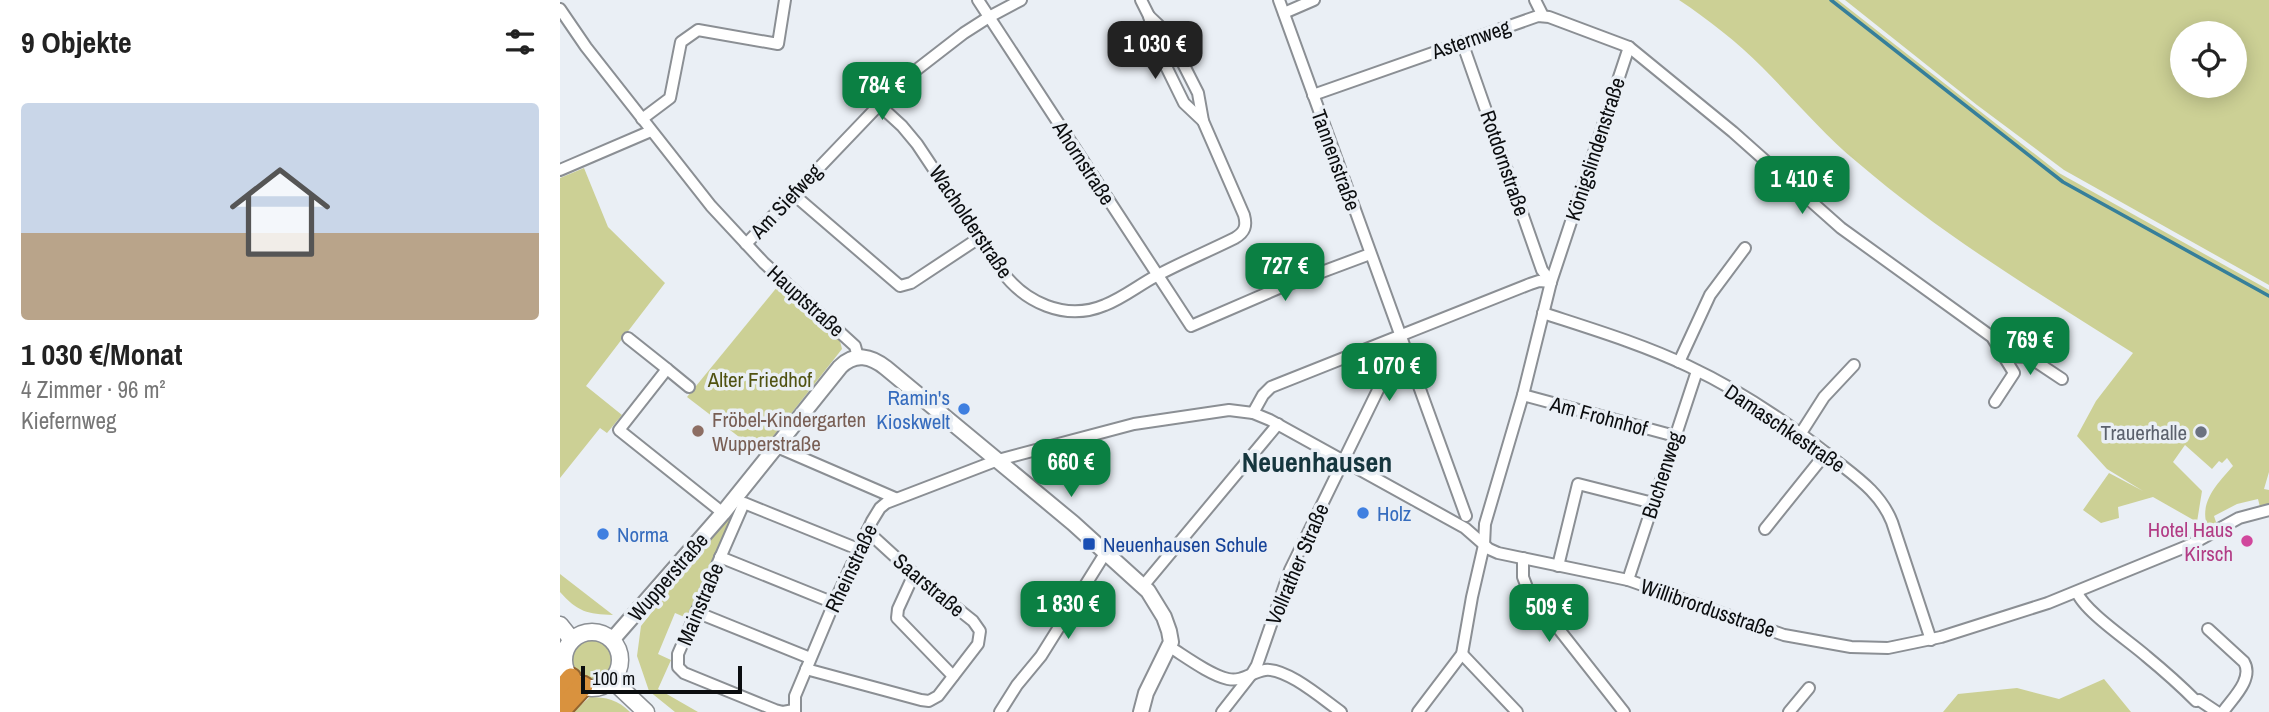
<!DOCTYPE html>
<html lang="de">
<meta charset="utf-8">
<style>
body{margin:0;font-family:"Archivo Narrow",sans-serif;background:#f2f2f2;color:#222;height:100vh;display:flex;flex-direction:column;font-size:26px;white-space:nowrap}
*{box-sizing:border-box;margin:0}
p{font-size:23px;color:#767676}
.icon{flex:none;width:38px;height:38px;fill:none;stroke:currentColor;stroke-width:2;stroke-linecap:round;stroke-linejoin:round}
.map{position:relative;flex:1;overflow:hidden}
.details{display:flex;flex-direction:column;background:#fff;width:560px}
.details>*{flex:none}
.fabs{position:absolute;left:1610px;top:21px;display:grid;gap:14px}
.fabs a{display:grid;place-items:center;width:77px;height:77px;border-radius:50%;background:#fff;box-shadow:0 4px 18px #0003;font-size:35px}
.scale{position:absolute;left:21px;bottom:18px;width:161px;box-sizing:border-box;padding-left:7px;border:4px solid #0b0d0f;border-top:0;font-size:19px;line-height:24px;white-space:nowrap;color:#0b0d0f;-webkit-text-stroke:5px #eaeff5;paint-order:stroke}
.price{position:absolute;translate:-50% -60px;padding:0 16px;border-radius:14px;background:#0b8043;color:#fff;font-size:23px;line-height:46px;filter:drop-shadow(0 2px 4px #0008)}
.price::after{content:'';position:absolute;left:50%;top:42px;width:21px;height:16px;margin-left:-10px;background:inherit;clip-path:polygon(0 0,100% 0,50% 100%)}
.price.on{background:#222;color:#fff}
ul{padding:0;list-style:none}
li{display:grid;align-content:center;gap:14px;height:371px;padding:0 21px}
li+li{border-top:2px solid #e0e0e0}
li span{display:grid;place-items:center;height:217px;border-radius:7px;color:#555}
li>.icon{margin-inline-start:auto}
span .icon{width:126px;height:126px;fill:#fffc;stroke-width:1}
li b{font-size:30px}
h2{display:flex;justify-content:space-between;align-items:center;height:84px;padding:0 21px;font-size:30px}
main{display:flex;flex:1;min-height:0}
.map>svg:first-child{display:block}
.green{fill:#ccd095;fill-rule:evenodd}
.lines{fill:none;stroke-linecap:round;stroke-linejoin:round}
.stream{stroke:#367f9a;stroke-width:3.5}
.minor-casing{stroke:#8b8f94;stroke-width:14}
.tertiary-casing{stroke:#8b8f94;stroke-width:18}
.secondary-casing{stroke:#8b8f94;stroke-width:19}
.motorway-casing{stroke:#91632e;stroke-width:23}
.minor{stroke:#fff;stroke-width:10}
.tertiary{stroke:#fff;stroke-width:14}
.secondary{stroke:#fff;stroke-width:16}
.motorway{stroke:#d9923e;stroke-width:19}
.shop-dot{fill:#3f7fe0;stroke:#eaeff5;stroke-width:2.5}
.education-dot{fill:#8d6e63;stroke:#eaeff5;stroke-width:2.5}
.worship-dot{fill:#6b7280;stroke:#eaeff5;stroke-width:2.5}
.hotel-dot{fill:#d1479c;stroke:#eaeff5;stroke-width:2.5}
.transit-dot{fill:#1a4fb4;stroke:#eaeff5;stroke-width:2.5}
.labels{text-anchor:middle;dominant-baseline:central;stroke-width:7;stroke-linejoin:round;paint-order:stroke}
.street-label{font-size:21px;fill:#0b0d0f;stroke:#eaeff5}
.park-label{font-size:21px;fill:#505211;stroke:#eaeff5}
.shop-label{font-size:21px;fill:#366cbe;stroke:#eaeff5;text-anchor:start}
.education-label{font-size:21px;fill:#785e54;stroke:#eaeff5;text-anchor:start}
.worship-label{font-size:21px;fill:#5b616d;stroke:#eaeff5;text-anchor:end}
.hotel-label{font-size:21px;fill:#b23c85;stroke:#eaeff5;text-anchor:end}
.transit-label{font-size:21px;fill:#164399;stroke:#eaeff5;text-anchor:start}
.district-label{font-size:28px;font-weight:bold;fill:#16363e;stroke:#eaeff5}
</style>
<main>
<section class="details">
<h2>9 Objekte<svg class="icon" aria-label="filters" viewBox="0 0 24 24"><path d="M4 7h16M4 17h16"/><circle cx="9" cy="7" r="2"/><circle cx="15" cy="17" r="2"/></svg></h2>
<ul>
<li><span style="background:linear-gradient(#c9d6e8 60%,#b9a48a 0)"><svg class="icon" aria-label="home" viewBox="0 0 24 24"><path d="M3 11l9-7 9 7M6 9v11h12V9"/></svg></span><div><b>1 030 €/Monat</b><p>4 Zimmer · 96 m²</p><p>Kiefernweg</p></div></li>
</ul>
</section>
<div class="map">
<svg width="1709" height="712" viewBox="0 0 1709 712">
<rect width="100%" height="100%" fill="#eaeff5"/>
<g class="green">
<path d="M1119 0H1278L1499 173 1709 290V472L1704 489 1709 490V504L1700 507 1698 499 1677 504 1654 516 1657 525H1647C1639 501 1659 482 1673 466L1667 458 1662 463 1659 461 1652 469 1625 445 1613 462 1642 491 1637 522 1593 497 1558 507 1559 518 1541 523 1523 510 1549 473 1583 491 1547 469 1517 436 1536 401 1573 353C1478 293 1382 235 1297 162 1262 133 1234 99 1202 67 1177 42 1149 20 1119 0Z"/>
<path d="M1285 0H1709V285L1504 170 1417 105ZM1622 33H1675V86H1622Z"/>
<polygon points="24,168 48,227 105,283 26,386 62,415 47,433 40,428 0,478 0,178"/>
<polygon points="218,286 280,341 282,349 200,453 127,397"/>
<polygon points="181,500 129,619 115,613 98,654 111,660 98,689 138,712 115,712 89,691 77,656 81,626"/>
<path d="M0 574 53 615C27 614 18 612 0 592Z"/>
<circle cx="32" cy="659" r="21"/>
<polygon points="1544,679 1571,712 1383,712 1398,694 1457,688 1499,699"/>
<path d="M30 697C46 697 58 700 70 712H13Z"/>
</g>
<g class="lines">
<polyline class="stream" points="1271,0 1503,182 1709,296"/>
<defs>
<g id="minor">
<polyline points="418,0 631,326 719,288 810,254"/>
<polyline points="581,0 589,16 597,48 624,103 643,121"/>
<polyline points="719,0 906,516"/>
<polyline points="975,0 983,16"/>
<polyline points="0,9 26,47 151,206 204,263 295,346 298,357"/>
<polyline points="724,13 754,0"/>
<polyline points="902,42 982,270 991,282"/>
<polyline points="753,95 978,16 989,17 1069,47 1173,132 1281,228 1432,337 1454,373 1435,402"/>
<path d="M318 104 342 126 357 144 441 270C464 302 505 322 545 305 563 298 579 285 596 276 622 262 649 251 675 238 685 232 687 226 684 215L643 121 638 93 608 34 589 16"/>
<polyline points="82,119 110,98 121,42 138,30 218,44 225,0"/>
<polyline points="0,170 91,131"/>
<polyline points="233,194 340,286 351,283 419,238"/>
<polyline points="186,244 342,81 404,33 429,17 461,0"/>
<path d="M983 313C1032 329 1082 344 1128 366 1179 390 1227 422 1271 457 1296 477 1320 492 1332 522L1371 640"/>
<polyline points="68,338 107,369 59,430 163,513"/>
<polyline points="1444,356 1469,357 1502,379"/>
<polyline points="1119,362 1150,295 1185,248"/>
<polyline points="107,369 129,387"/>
<polyline points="963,395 1115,436"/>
<polyline points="693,413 703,395 711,387 970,284 979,281 991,282"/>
<polyline points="1241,433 1264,397 1294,365"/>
<polyline points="217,447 335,498"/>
<polyline points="1205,529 1266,453"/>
<polyline points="160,557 274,603"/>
<polyline points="963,558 963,577 968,590 1064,712"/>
<polyline points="998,566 1018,484 1093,503"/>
<polyline points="354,574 338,609 337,618 393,676"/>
<polyline points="1068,580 1137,371"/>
<polyline points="583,586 718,424"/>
<path d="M1517 592C1524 611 1569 641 1586 656 1603 670 1620 685 1636 701L1639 700 1657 712"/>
<polyline points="136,612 250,658"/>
<path d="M1648 629 1684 662C1694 679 1672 699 1663 712"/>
<path d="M610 647C626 657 650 675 668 679 682 682 692 672 705 670 726 667 764 700 781 712"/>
<polyline points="902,654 957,712"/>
<polyline points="246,669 361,700 369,701 378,696 418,644 420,631 413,621 354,574 307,531"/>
<polyline points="234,710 223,712 215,710 124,673 118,667 118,654 184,503 298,549"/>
<polyline points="235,712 235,696 274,603 312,521 320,508 326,503 438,460 574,424 669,410 693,413 710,420 905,528 929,549 938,553 1068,580 1224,635 1291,647 1328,648 1381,637 1488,603 1630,545 1679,518 1709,510"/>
<polyline points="440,712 457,685 481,656 546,552"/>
<polyline points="662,712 691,675 697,665 730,570 838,349 840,337"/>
<polyline points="858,712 902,654 912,597 924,545 925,524 963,395 991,282 1069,47"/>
<polyline points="1229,712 1249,688"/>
</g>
<path id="tertiary" d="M52 640 163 513 280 367C295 352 311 356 326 368L513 523 588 591 604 617 609 631 611 642 586 693 581 712"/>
<g id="secondary">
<polyline points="0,625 12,640"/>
<circle cx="32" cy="660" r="28"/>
<polyline points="51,679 86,712"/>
</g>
<g id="motorway">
<polyline points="0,692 11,678"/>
<polyline points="0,711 23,686"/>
</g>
</defs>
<use href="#minor" class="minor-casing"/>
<use href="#tertiary" class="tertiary-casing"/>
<use href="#secondary" class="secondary-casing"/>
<use href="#motorway" class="motorway-casing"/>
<use href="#minor" class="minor"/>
<use href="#tertiary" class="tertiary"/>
<use href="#secondary" class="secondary"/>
<use href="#motorway" class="motorway"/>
</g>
<g class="shop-dot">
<circle cx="404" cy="409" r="7"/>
<circle cx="803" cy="513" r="7"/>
<circle cx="43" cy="534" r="7"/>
</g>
<circle class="education-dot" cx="138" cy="431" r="7"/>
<circle class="worship-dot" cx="1641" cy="432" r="7"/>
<circle class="hotel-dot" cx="1687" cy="541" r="7"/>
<rect class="transit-dot" x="522" y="537" width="14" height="14" rx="3.5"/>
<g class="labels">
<g class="street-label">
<text transform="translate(911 39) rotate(-19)">Asternweg</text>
<text transform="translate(1035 149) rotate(-72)">Königslindenstraße</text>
<text transform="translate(776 160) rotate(70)">Tannenstraße</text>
<text transform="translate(524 163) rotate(57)">Ahornstraße</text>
<text transform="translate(945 163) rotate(71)">Rotdornstraße</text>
<text transform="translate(226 201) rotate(-47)">Am Siefweg</text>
<text transform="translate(411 222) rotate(56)">Wacholderstraße</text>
<text transform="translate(246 301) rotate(42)">Hauptstraße</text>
<text transform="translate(1039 416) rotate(15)">Am Frohnhof</text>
<text transform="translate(1225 428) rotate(34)">Damaschkestraße</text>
<text transform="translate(1102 475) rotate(-72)">Buchenweg</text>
<text transform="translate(737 564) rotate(-67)">Vollrather Straße</text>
<text transform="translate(291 568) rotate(-65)">Rheinstraße</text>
<text transform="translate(108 577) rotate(-49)">Wupperstraße</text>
<text transform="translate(369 585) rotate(40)">Saarstraße</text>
<text transform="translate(140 604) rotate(-67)">Mainstraße</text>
<text transform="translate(1148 608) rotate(19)">Willibrordusstraße</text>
</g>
<g class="park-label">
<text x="200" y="379">Alter Friedhof</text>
</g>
<g class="shop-label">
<text x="390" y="397" text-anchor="end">Ramin's<tspan x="390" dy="24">Kioskwelt</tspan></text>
<text x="817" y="513">Holz</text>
<text x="57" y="534">Norma</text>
</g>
<g class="education-label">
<text x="152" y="419">Fröbel-Kindergarten<tspan x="152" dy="24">Wupperstraße</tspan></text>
</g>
<g class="worship-label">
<text x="1627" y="432">Trauerhalle</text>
</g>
<g class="hotel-label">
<text x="1673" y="529">Hotel Haus<tspan x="1673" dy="24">Kirsch</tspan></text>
</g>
<g class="transit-label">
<text x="543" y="544">Neuenhausen Schule</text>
</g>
<g class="district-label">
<text x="757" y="462">Neuenhausen</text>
</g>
</g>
</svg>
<div class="fabs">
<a><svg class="icon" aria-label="locate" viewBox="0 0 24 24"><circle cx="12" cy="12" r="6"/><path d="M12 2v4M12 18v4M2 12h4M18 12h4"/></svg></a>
</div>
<div class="scale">100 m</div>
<b class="price on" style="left:595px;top:81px">1 030 €</b>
<b class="price" style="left:322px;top:122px">784 €</b>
<b class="price" style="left:1242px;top:216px">1 410 €</b>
<b class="price" style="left:725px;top:303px">727 €</b>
<b class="price" style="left:1470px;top:377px">769 €</b>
<b class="price" style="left:829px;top:403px">1 070 €</b>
<b class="price" style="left:511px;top:499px">660 €</b>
<b class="price" style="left:508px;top:641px">1 830 €</b>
<b class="price" style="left:989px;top:644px">509 €</b>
</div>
</main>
